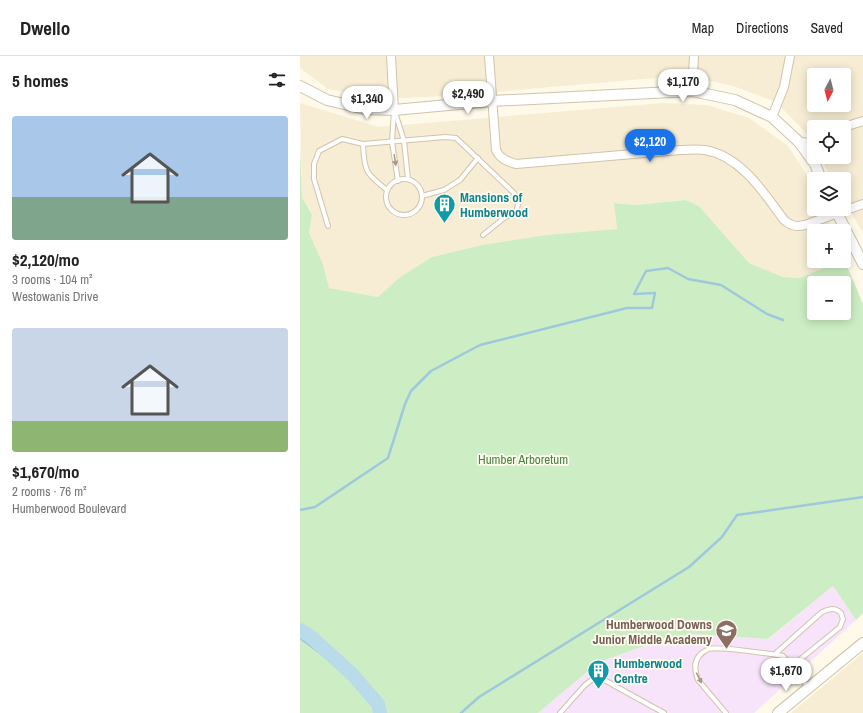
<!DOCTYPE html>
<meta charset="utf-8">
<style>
body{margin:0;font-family:"Archivo Narrow",sans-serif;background:#f2f2f2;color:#222;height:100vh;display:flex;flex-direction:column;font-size:15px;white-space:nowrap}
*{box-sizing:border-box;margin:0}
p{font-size:13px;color:#767676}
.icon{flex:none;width:22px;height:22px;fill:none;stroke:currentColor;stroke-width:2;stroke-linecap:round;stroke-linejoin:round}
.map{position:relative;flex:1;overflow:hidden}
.panel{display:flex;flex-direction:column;background:#fff;width:300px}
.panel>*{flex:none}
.needle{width:26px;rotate:187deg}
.controls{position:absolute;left:507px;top:12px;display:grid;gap:8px}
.controls a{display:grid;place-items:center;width:44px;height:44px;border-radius:4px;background:#fff;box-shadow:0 2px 10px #0003;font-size:20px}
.price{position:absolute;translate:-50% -34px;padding:0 9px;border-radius:14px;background:#fff;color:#222;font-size:13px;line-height:26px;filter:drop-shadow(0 1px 2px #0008)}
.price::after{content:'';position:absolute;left:50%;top:24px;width:12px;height:9px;margin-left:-6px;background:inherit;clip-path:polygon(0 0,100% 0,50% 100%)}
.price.active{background:#1a73e8;color:#fff}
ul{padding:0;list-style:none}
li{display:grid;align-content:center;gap:8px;height:212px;padding:0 12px}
li span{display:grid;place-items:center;height:124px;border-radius:4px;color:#555}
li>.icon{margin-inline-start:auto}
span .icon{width:72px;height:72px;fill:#fffc;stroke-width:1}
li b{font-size:17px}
h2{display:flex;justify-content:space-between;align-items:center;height:48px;padding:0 12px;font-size:17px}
header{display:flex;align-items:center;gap:24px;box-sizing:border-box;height:56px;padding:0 20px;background:#fff;border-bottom:1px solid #e0e0e0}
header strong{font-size:19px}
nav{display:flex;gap:22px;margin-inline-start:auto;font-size:14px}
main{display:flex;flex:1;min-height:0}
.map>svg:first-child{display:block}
.residential{fill:#f7edd5;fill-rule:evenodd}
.education{fill:#f7e4fb}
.green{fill:#cdeec4;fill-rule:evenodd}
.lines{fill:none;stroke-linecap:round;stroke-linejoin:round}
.stream{stroke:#9fc8dd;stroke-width:2.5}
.river{stroke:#b9dbea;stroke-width:14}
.service-casing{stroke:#d2c3ab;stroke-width:6}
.minor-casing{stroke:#d2c3ab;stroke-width:10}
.tertiary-casing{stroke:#d2c3ab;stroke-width:12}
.service{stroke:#fff;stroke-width:4}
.minor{stroke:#fff;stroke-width:8}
.tertiary{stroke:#fff;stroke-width:10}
.oneway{fill:#a99a88}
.labels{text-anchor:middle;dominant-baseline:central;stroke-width:3.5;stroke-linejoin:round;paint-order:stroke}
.culture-label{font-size:13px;font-weight:bold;fill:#0d838f;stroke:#fffcf0;text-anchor:start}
.park-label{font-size:13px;fill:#47823f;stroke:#fffcf0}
.education-label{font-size:13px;font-weight:bold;fill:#785e54;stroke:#fffcf0;text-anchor:end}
</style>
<header>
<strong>Dwello</strong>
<nav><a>Map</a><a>Directions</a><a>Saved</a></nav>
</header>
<main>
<section class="panel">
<h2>5 homes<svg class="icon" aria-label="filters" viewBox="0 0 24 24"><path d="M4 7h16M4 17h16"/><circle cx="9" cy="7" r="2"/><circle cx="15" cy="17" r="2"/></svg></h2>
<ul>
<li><span style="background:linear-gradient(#a9c7e8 65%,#7fa58c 0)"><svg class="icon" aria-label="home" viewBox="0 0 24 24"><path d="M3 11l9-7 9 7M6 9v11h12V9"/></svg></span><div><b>$2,120/mo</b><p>3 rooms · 104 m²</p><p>Westowanis Drive</p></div></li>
<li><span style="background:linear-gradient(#c9d6e8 75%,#8fb573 0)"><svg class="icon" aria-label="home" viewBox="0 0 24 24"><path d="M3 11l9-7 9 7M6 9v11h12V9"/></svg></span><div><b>$1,670/mo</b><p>2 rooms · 76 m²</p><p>Humberwood Boulevard</p></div></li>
</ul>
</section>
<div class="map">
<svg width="563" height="657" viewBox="0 0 563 657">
<rect width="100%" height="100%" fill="#fef9e8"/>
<g class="residential">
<path d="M0 0H563V177L544 144V123H532L520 101H544V71H514V91L504 75 476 46 433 30 402 23 366 21 161 39 105 42 62 39 28 33 0 12ZM514 19H544V49H514Z"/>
<polygon points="0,47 79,71 363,47 407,49 449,62 488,90 514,130 514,153 524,153 533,175 514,175 514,205 540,205 500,222 483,221 449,207 399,150 386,144 336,149 315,147 317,173 182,189 132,201 100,221 78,241 28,232 8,179 12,159 2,141"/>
<polygon points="563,597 563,657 491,657"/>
</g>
<polygon class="education" points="533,530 556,564 454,657 238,657 299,606 370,581 395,578 469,583"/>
<path class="green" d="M0 90 2 141 12 159 9 177 22 206 29 232 78 241 100 221 132 201 182 189 247 179 317 173 314 147 336 149 386 144 399 150 449 207 483 221 500 222 540 205H544V203L563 248V557L556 564 533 530 468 583 395 578 370 581 299 606 238 657H0ZM514 227H544V257H514Z"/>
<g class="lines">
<g class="stream">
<polyline points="0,454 15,451 88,402 105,348 111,335 131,315 180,289 327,252 352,252 355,237 334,238 346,215 368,212 388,223 421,229 467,258 483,264"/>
<path d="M0 582C29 604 61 624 77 657"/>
<polyline points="161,657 179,641 389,511 422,481 437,459 563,441"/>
</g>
<polyline class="river" points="0,574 10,580 52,618 78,648 80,657"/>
<defs>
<g id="service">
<polyline points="94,54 92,86 98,125"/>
<polyline points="95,56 104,85 108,123"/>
<path d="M63 88C64 115 66 118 87 134"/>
<circle cx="104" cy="141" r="18"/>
<polyline points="122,140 144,134 160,124 178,102"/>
<polyline points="28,170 14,123 14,108 19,95 42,83 63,88 145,81 156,82 214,137 219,145 216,156 204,162 183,179"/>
<path d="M475 598 522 556C530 553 534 551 541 557L543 563 540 571 492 610"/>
<polyline points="260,657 285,629 297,620 364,657"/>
<path d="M426 657 398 624C393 611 394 599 409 593 417 590 471 598 483 600L508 631"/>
</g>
<g id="minor">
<polyline points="91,0 94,54"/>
<path d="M189 0 196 94C200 103 207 105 216 108L380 94C388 94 397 93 405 94 441 100 464 137 484 164 491 170 496 171 505 169L563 148"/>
<polyline points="392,35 394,0"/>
<polyline points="472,61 484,31 490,0"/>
<polyline points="544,71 563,65"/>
<polyline points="499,86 514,87"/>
</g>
<g id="tertiary">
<polyline points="0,30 27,44 65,53 94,54 192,45 392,35 435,44 472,61 499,86 515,108 521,123"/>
<polyline points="535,153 563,208"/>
<polyline points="478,657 563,587"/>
</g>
</defs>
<use href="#service" class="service-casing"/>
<use href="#minor" class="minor-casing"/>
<use href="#tertiary" class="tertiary-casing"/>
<use href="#service" class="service"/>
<use href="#minor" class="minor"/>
<use href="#tertiary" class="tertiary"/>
</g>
<defs><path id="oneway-solid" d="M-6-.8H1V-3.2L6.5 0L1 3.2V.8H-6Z"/></defs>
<g class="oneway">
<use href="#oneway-solid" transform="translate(95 104) rotate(81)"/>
<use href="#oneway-solid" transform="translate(399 622) rotate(63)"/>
</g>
<defs>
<symbol id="building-pin" viewBox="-11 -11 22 30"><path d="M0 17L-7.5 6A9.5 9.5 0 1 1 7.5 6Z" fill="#0f9aa8" stroke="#fffcf0"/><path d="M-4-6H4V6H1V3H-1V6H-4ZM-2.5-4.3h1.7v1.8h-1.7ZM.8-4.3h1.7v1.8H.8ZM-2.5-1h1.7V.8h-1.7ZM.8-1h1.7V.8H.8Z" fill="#fff"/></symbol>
<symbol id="school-pin" viewBox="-11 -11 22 30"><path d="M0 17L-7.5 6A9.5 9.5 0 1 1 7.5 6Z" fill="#8d6e63" stroke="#fffcf0"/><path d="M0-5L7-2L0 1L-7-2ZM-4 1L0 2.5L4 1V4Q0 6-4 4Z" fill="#fff"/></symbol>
</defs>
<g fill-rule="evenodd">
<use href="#building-pin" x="132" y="136" width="25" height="34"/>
<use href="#school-pin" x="414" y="562" width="25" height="34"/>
<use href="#building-pin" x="286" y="602" width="25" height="34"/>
</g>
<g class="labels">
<g class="culture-label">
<text x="160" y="141">Mansions of<tspan x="160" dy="15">Humberwood</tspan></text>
<text x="314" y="607">Humberwood<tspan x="314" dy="15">Centre</tspan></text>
</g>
<g class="park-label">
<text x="223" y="403">Humber Arboretum</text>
</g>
<g class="education-label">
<text x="412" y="568">Humberwood Downs<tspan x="412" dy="15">Junior Middle Academy</tspan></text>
</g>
</g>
</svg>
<div class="controls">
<a><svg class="needle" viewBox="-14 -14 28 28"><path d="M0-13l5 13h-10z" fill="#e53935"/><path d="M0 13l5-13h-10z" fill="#767676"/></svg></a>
<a><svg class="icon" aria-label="locate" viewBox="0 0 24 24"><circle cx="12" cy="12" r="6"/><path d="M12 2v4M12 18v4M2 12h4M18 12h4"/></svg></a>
<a><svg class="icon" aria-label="layers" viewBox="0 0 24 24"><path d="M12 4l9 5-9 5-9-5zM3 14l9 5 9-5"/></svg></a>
<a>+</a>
<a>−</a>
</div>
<b class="price" style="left:383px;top:47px">$1,170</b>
<b class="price" style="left:168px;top:59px">$2,490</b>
<b class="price" style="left:67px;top:64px">$1,340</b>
<b class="price active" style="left:350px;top:107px">$2,120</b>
<b class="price" style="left:486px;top:636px">$1,670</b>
</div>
</main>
